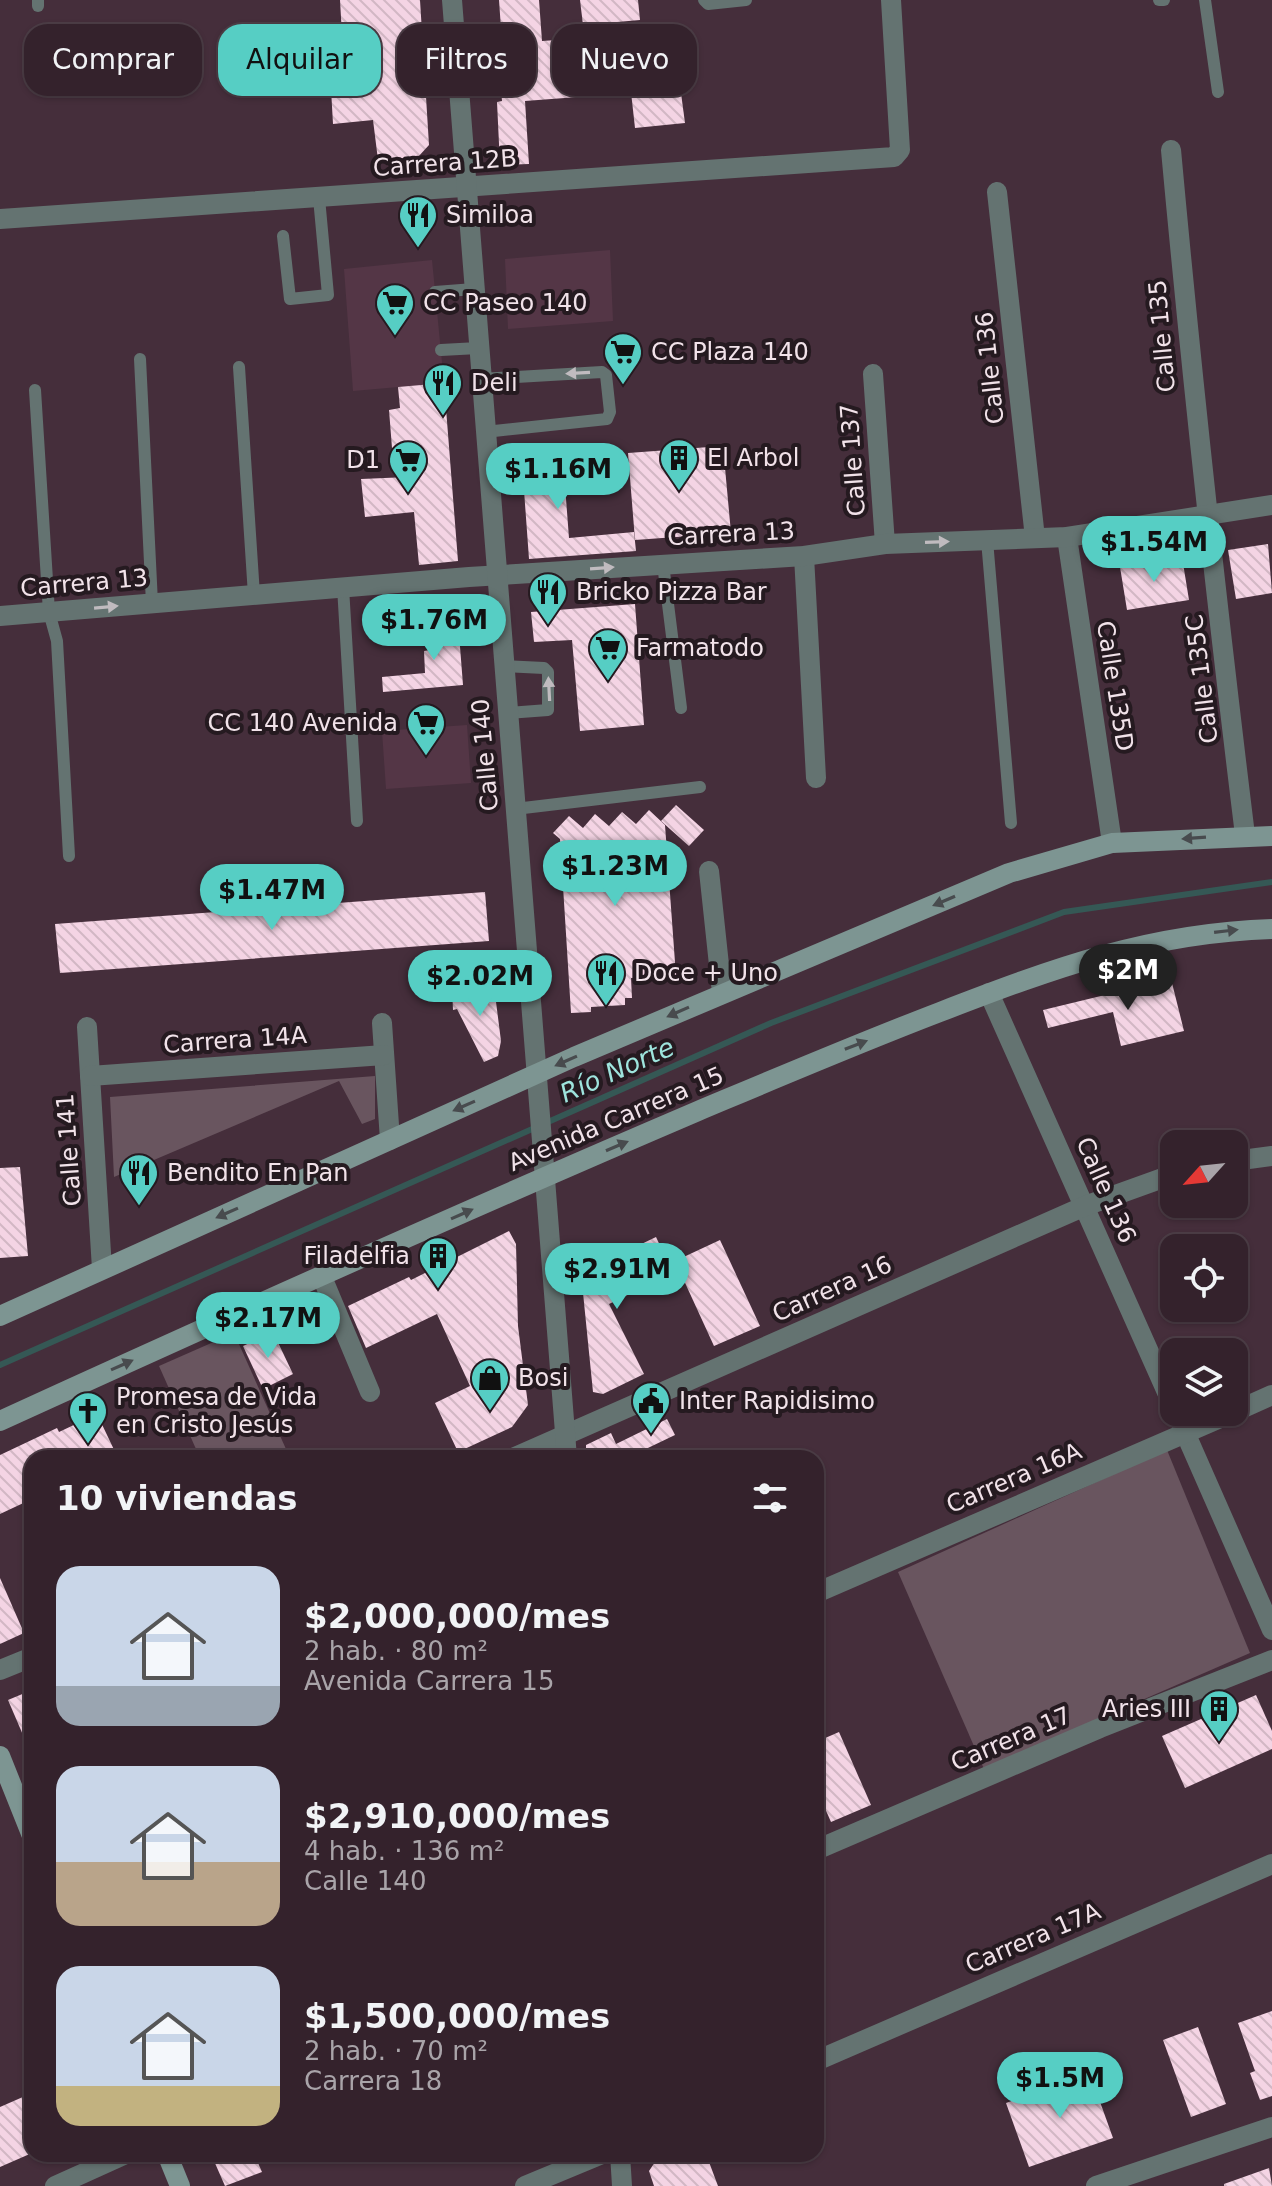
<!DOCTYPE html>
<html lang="es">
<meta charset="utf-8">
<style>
body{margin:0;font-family:"DejaVu Sans",sans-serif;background:#3f2f38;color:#f1f3f6;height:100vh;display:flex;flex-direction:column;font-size:30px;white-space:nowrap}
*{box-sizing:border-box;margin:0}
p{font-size:26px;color:#a9a4a9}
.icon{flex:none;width:44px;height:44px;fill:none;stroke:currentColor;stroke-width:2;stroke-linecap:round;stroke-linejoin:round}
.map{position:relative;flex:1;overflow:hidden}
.panel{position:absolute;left:24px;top:1450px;width:800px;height:712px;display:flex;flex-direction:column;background:#34222c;border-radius:24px;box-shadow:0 2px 6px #0004,0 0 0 2px #4e3f48}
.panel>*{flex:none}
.banner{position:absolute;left:24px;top:24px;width:800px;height:72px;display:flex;gap:16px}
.needle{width:52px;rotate:243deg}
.buttons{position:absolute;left:1160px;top:1130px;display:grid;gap:16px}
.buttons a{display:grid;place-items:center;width:88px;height:88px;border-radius:16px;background:#34222c;box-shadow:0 2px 6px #0004,0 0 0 2px #4e3f48;font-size:40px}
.price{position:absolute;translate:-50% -68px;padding:0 18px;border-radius:28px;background:#56cec4;color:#111;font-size:26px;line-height:52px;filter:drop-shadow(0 2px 4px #0008)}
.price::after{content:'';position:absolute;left:50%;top:48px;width:24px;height:18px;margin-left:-12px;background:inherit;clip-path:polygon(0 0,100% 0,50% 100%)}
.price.active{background:#222;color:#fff}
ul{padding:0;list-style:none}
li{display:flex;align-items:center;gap:24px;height:200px;padding:0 32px}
li span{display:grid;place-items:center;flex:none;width:224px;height:160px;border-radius:24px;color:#555}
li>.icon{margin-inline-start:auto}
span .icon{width:96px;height:96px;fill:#fffc;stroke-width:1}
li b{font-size:34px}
h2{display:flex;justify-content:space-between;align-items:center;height:96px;padding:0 32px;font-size:34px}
.pill{padding:0 28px;border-radius:24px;background:#34222c;box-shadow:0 2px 6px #0004,0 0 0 2px #4e3f48;font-size:28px;line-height:72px}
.pill.active{background:#56cec4;color:#111}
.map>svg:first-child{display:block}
.built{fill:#543646}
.green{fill:#69555f}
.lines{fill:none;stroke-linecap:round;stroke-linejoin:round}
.stream{stroke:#355855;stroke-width:6}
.building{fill:url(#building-back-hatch)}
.service{stroke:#647371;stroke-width:12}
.minor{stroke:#647371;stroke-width:20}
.tertiary{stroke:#647371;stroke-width:20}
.secondary{stroke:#7d9592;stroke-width:20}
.oneway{fill:#c0bbbf}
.oneway2{fill:#484b4e}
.labels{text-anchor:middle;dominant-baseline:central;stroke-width:8;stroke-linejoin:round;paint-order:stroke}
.street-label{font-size:24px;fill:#f1e2e9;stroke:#251a20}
.poi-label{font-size:24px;fill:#f1e2e9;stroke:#251a20;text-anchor:start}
.water-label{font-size:26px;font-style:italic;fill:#9ee4dd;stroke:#251a20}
</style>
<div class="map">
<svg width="1272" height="2186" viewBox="0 0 1272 2186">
<defs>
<pattern id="building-back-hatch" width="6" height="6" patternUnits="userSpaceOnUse" patternTransform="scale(2)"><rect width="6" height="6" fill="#f4d4e4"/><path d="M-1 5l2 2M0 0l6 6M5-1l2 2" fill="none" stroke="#d2b7c4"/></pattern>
</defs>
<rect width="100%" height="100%" fill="#452e3b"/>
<g class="built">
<polygon points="610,250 613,321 508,329 505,259"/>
<polygon points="432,260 444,383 353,391 344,269"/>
<polygon points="467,725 471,783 386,789 382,731"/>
</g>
<g class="green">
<polygon points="375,1076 375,1119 362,1124 339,1081 114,1177 110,1097"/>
<polygon points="234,1333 290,1458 200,1458 159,1366"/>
<polygon points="1167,1450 1250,1653 984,1769 898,1572"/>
</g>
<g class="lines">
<polyline class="stream" points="0,1365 771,1023 1064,912 1272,882"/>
</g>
<g class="building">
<polygon points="340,0 420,0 429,145 418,157 378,160 373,120 333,124 329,54 343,53"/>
<polygon points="499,0 539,0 542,41 585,38 591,96 525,101 529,164 500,165 497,102 502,101 497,44 502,43"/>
<polygon points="580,0 638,0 640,20 583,25"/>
<polygon points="679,78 685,123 635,128 630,83"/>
<polygon points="444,383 458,561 419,565 414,512 365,517 361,479 408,477 406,446 392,448 389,410 400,408 398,387"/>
<polygon points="562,446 569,538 634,532 636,551 529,559 521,449"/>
<polygon points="723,446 731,533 635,540 628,453"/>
<polygon points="1268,544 1272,593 1236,599 1228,550"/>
<polygon points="1182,557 1189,600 1127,610 1120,567"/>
<polygon points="635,604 644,725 580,731 572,640 534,642 531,612"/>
<polygon points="458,621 463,685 383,692 382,677 425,673 424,651 430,650 428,624"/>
<polygon points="676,805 704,830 689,846 661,821"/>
<polygon points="649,810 665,825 676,976 631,978 632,998 625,998 625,1005 591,1007 591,1012 571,1013 560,839 553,833 569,816 583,828 595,814 609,826 622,812 636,824"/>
<polygon points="485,892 489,941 60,973 55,924"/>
<polygon points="1171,979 1184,1031 1121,1046 1113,1012 1048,1028 1043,1010"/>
<polygon points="494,986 501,1041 498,1056 484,1062 457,1009 453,1010 452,989"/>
<polygon points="20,1167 28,1256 0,1258 0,1168"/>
<polygon points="509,1231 516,1244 518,1326 528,1405 512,1427 458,1452 435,1403 470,1386 437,1314 366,1348 348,1306 409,1277 411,1280"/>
<polygon points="656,1237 673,1273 609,1304 644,1374 603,1394 593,1392 581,1273"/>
<polygon points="720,1240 760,1326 714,1346 675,1261"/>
<polygon points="273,1332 293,1374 263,1389 243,1346"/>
<polygon points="97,1414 118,1458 32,1458 32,1499 0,1514 0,1455 57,1428 59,1432"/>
<polygon points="667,1419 675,1435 627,1458 586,1458 586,1445 611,1433 616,1444"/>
<polygon points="0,1578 24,1633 0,1644"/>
<polygon points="32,1690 32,1756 8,1700"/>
<polygon points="1256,1695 1272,1731 1272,1749 1185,1788 1162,1736"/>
<polygon points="839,1732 871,1805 831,1822 816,1788 816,1742"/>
<polygon points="1272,2011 1272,2096 1260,2100 1250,2073 1255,2071 1238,2023"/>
<polygon points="1198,2027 1226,2104 1191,2117 1163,2040"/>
<polygon points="1090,2074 1113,2138 1029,2167 1006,2103"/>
<polygon points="32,2093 32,2153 0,2167 0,2107"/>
<polygon points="211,2154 254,2154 262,2172 225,2186"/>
<polygon points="690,2154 706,2154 718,2186 654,2186 649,2171 657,2159 687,2158"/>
<polygon points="1269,2168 1272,2186 1224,2186 1224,2184"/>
</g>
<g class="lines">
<g class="service">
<polyline points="38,0 38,6"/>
<polyline points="704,0 708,4 746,0"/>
<polyline points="1159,0 1164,0"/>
<polyline points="1205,0 1218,92"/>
<polyline points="283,236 290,299 328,295 319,198"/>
<polyline points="435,292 474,289"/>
<polyline points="441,350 478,348"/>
<polyline points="140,359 152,603"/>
<polyline points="239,367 254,595"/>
<polyline points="481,379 602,372 606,375 610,412 607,419 485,432"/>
<polyline points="35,390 49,612 57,641 69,856"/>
<polyline points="987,540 1011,823"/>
<polyline points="663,564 681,708"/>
<polyline points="343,587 357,821"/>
<polyline points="504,666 544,668 548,672 548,710 507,713"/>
<polyline points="515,809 700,787"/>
</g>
<g class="minor">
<path d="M1171 150C1192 379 1217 607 1245 835"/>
<polyline points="997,192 1035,538"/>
<polyline points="0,219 894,157 900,150 891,0"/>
<polyline points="873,374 885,544"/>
<polyline points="1067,537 1112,843"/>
<polyline points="804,556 816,778"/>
<polyline points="0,616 469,577 804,556 885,544 1067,537 1272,505"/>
<polyline points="709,871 722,993"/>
<polyline points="989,993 1174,1408"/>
<polyline points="382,1023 390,1140"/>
<polyline points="87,1027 102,1269"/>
<polyline points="90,1076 384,1055"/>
<polyline points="1234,1161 1272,1156"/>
<polyline points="322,1277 370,1392"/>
<polyline points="1234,1412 1272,1395"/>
<polyline points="1180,1421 1272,1630"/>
<polyline points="513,1458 1085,1206 1174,1174"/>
<polyline points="816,1593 1234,1412"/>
<polyline points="0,1670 32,1657"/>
<polyline points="816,1850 1100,1728 1272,1660"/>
<polyline points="816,2061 1272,1864"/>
<polyline points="55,2186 126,2154"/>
<polyline points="525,2186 602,2154"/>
<polyline points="1096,2186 1272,2127"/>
</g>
<g class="tertiary">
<polyline points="452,0 567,1458"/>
<polyline points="620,2154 622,2186"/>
</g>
<g class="secondary">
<polyline points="0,1316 574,1057 1009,873 1112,843 1272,836"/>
<path d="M0 1421C232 1315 464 1211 698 1111 779 1077 859 1043 940 1012 1054 968 1149 933 1272 929"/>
<polyline points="0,1756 32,1836"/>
<polyline points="167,2154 180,2186"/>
</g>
</g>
<defs><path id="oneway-solid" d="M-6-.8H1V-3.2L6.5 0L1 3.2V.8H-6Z" transform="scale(2)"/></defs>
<g class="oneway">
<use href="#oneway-solid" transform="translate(578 373) rotate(177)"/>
<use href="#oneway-solid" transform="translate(937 542) rotate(-2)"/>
<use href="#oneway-solid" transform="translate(602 568) rotate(-4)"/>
<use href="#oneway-solid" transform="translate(106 607) rotate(-5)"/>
<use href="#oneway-solid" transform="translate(549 689) rotate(-93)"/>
</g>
<g class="oneway2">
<use href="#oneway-solid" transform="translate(1194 838) rotate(176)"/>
<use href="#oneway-solid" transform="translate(944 901) rotate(157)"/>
<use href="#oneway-solid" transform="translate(1226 931) rotate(-7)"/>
<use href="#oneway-solid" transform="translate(678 1012) rotate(156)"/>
<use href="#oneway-solid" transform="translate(856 1045) rotate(-21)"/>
<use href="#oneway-solid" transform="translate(566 1061) rotate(156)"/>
<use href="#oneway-solid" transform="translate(464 1106) rotate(156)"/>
<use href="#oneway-solid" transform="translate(617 1146) rotate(-23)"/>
<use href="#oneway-solid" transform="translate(227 1213) rotate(156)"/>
<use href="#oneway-solid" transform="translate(462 1214) rotate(-24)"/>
<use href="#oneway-solid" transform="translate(122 1365) rotate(-24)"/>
</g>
<defs>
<symbol id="restaurant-pin" viewBox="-11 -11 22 30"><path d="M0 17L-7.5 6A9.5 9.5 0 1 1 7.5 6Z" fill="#56cec4" stroke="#251a20"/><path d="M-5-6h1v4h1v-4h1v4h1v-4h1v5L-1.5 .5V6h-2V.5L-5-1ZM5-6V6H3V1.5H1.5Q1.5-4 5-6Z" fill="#111"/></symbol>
<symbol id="supermarket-pin" viewBox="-11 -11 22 30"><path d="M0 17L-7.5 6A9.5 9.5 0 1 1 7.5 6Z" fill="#56cec4" stroke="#251a20"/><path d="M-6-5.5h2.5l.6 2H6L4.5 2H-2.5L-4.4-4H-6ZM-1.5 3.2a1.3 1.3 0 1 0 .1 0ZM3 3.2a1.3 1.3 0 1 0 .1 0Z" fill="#111"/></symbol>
<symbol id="building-pin" viewBox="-11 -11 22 30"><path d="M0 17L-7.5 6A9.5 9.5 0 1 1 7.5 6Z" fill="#56cec4" stroke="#251a20"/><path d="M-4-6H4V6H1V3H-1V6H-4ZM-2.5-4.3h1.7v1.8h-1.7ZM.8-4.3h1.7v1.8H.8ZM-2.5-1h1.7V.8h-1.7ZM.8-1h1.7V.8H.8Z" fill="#111"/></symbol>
<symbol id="shop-pin" viewBox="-11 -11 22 30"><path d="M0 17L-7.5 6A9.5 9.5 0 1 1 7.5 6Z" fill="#56cec4" stroke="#251a20"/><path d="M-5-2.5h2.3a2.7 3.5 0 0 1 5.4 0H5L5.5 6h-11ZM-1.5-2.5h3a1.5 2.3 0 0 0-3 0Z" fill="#111"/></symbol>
<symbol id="civic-pin" viewBox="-11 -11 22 30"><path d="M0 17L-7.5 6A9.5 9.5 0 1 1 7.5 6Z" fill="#56cec4" stroke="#251a20"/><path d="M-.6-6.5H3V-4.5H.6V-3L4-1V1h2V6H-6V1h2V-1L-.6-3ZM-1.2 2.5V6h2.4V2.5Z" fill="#111"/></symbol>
<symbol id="church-pin" viewBox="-11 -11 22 30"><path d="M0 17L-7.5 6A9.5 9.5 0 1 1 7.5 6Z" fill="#56cec4" stroke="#251a20"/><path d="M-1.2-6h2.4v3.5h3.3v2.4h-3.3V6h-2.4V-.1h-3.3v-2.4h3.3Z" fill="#111"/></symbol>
</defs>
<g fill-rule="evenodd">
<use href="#restaurant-pin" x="396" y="193" width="44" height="60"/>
<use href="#supermarket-pin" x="373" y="281" width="44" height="60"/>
<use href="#supermarket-pin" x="601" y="330" width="44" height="60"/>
<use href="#restaurant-pin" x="421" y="361" width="44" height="60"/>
<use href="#building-pin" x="657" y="436" width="44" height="60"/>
<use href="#supermarket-pin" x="386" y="438" width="44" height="60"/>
<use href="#restaurant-pin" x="526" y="570" width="44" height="60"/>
<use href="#supermarket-pin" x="586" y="626" width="44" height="60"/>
<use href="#supermarket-pin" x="404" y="701" width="44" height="60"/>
<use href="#restaurant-pin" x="584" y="951" width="44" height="60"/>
<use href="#restaurant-pin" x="117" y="1151" width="44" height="60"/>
<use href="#building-pin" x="416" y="1234" width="44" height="60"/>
<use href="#shop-pin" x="468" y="1356" width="44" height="60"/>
<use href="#civic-pin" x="629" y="1379" width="44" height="60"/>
<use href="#church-pin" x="66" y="1389" width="44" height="60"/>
<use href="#building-pin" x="1197" y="1687" width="44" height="60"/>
</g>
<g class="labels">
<g class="street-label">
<text transform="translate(445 163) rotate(-4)">Carrera 12B</text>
<text transform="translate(1162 336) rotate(-95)">Calle 135</text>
<text transform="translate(990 368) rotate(-96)">Calle 136</text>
<text transform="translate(853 460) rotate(-94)">Calle 137</text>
<text transform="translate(731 534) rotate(-3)">Carrera 13</text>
<text transform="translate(84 583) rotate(-5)">Carrera 13</text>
<text transform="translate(1202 679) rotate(-97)">Calle 135C</text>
<text transform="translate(1115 686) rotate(81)">Calle 135D</text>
<text transform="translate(485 755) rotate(-95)">Calle 140</text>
<text transform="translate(235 1040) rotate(-4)">Carrera 14A</text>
<text transform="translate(616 1119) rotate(-23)">Avenida Carrera 15</text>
<text transform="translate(69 1150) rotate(-94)">Calle 141</text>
<text transform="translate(1106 1190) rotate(66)">Calle 136</text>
<text transform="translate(832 1289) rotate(-24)">Carrera 16</text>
<text transform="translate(1014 1478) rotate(-23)">Carrera 16A</text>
<text transform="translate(1011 1739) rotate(-23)">Carrera 17</text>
<text transform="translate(1033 1938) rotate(-23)">Carrera 17A</text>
</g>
<g class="poi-label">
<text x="446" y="215">Similoa</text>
<text x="423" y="303">CC Paseo 140</text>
<text x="651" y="352">CC Plaza 140</text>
<text x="471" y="383">Deli</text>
<text x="707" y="458">El Arbol</text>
<text x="380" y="460" text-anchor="end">D1</text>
<text x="576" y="592">Bricko Pizza Bar</text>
<text x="636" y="648">Farmatodo</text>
<text x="398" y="723" text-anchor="end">CC 140 Avenida</text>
<text x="634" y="973">Doce + Uno</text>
<text x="167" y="1173">Bendito En Pan</text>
<text x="410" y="1256" text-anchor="end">Filadelfia</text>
<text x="518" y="1378">Bosi</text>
<text x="116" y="1397">Promesa de Vida<tspan x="116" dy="28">en Cristo Jesús</tspan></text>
<text x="679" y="1401">Inter Rapidisimo</text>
<text x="1191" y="1709" text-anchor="end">Aries III</text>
</g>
<g class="water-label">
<text transform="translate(617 1070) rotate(-24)">Río Norte</text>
</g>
</g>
</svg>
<div class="buttons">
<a><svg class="needle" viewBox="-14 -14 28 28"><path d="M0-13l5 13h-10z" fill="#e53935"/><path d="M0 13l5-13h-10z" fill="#a9a4a9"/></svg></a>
<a><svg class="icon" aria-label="locate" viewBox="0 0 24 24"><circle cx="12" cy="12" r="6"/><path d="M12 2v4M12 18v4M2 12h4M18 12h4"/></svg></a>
<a><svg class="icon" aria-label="layers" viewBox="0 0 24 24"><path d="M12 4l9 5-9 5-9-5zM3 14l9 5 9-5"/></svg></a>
</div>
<b class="price" style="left:558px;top:511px">$1.16M</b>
<b class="price" style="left:1154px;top:584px">$1.54M</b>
<b class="price" style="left:434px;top:662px">$1.76M</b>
<b class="price" style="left:615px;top:908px">$1.23M</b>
<b class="price" style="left:272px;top:932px">$1.47M</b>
<b class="price active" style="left:1128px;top:1012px">$2M</b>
<b class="price" style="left:480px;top:1018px">$2.02M</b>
<b class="price" style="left:617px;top:1311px">$2.91M</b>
<b class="price" style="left:268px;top:1360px">$2.17M</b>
<b class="price" style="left:1060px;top:2120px">$1.5M</b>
<div class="banner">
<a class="pill">Comprar</a>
<a class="pill active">Alquilar</a>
<a class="pill">Filtros</a>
<a class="pill">Nuevo</a>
</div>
<section class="panel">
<h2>10 viviendas<svg class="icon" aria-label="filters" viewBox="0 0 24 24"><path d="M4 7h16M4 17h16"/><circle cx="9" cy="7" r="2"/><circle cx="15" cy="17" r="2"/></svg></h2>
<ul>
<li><span style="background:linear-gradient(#c9d6e8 75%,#9aa5b1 0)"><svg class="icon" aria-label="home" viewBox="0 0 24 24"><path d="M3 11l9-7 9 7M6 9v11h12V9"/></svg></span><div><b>$2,000,000/mes</b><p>2 hab. · 80 m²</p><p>Avenida Carrera 15</p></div></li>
<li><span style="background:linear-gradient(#c9d6e8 60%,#b9a48a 0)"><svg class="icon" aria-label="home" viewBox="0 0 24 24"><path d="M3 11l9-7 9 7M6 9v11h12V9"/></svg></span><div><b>$2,910,000/mes</b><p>4 hab. · 136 m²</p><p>Calle 140</p></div></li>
<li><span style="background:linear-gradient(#c9d6e8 75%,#c2b280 0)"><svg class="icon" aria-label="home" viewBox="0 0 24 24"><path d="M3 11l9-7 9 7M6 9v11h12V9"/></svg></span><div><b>$1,500,000/mes</b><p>2 hab. · 70 m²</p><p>Carrera 18</p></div></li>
</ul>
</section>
</div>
